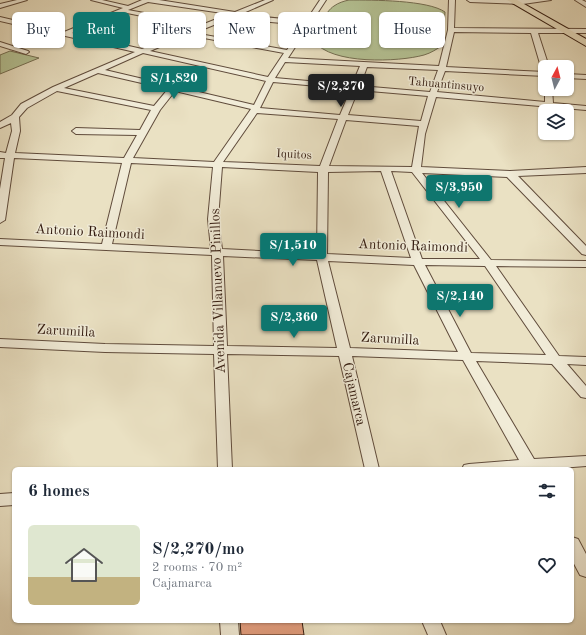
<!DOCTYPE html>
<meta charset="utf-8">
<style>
body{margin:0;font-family:"Old Standard TT",serif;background:#f2f2f3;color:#1f2937;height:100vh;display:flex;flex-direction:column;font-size:15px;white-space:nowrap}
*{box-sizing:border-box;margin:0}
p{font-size:13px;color:#747a83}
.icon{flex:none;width:22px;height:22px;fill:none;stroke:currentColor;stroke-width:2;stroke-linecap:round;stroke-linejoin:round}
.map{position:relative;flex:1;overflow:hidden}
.side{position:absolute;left:12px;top:467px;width:562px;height:156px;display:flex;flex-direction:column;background:#fff;border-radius:6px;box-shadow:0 1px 3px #0004}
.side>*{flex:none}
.hud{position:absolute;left:12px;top:12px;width:562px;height:36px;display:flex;gap:8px}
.needle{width:26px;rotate:7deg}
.tools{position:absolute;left:538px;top:60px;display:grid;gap:8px}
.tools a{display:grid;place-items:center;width:36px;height:36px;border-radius:6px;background:#fff;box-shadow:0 1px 3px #0004;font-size:20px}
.price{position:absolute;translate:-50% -34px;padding:0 9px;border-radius:4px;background:#0f766e;color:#fff;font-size:13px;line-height:26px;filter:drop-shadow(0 1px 2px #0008)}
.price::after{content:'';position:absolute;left:50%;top:24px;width:12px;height:9px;margin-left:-6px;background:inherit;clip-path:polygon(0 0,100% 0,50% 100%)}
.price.selected{background:#222;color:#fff}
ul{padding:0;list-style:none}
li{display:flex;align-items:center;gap:12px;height:100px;padding:0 16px}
li span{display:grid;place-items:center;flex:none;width:112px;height:80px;border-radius:6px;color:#555}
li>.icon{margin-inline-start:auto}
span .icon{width:48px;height:48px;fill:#fffc;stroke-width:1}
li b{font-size:17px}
h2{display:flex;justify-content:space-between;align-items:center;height:48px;padding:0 16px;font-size:17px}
.pill{padding:0 14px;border-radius:6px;background:#fff;box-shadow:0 1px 3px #0004;font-size:14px;line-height:36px}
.pill.selected{background:#0f766e;color:#fff}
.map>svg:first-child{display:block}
.green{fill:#b5c395;stroke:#746e52}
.building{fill:#e39e7f;stroke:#321a0f}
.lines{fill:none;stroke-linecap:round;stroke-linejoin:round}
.minor-casing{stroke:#604c3c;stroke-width:2}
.highway-casing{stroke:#321a0f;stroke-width:2}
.minor{fill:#f1ecd8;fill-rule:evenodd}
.highway{fill:#eae1c3;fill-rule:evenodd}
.labels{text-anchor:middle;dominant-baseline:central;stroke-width:3;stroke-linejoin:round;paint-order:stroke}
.far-street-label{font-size:12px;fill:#321a0f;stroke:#f1ecd8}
.street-label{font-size:14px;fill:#321a0f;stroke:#f1ecd8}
</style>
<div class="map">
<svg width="586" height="635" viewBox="0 0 586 635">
<rect width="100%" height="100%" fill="#eae1c3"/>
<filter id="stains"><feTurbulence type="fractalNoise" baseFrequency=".005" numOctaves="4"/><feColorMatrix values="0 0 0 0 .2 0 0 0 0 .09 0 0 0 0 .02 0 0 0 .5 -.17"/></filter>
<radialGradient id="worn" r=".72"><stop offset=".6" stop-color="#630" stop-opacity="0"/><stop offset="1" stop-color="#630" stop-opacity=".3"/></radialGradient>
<g class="green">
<path d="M349 0C373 0 428 0 445 12L443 45C437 49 431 53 424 55 399 62 331 65 314 41 312 34 327 10 334 6 338 3 344 1 349 0Z"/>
<polygon points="10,51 39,58 0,74 0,55"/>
</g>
<polygon class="building" points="240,621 302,621 304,635 241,635"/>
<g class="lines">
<defs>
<g id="minor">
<polygon points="17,0 27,0 0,8 0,4"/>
<path d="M91 0H102L128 6 142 0H159L235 12 265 0H273L241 14 242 15 306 21 320 0H326L288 58 439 66 448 30 449 0H455L454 28 586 29V33H538L549 67H545V69L541 67 531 33 454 32 446 67 545 72V76L445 71 437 92 545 102V88L552 89 553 103 586 106V110L436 97 425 134 421 167 510 171 586 167V173L518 176 586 246V255L582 254 507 177 422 173 491 260 586 261V267L496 266 559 356 586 357V365L567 364 586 386V398L581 397 552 364 476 361 534 459 586 456V466L547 469H462L464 465 469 464 519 460 463 360 352 356 379 469H365L339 356 227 354 232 469H218L214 354 105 352 0 347V339L105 344 214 346 212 255 0 245V239L102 244 122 163 14 158 5 220 0 223V189L5 158H0V152L6 153 12 131 11 123 0 128V122L12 115 21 104 53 87 135 52 0 21V17L64 32 123 8ZM148 2 229 14 204 24 128 10ZM122 12 197 27 142 49 72 33ZM236 16 239 19 304 25 287 50 194 33ZM188 35 284 53 268 77 150 51ZM143 53 266 81 254 105 105 70ZM285 62 360 66 352 85 275 78ZM367 67 438 70 430 92 360 86ZM98 73 168 89 154 106 64 88ZM273 82 351 89 340 115 260 108ZM358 90 428 96 421 121 348 115ZM57 91 151 110 140 130 76 128 72 131 76 134 137 135 124 158 15 153 20 131 19 117 27 108ZM175 91 251 109 214 162 133 158 160 110ZM257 113 338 119 320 166 223 162ZM346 120 419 126 412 167 329 166ZM131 163 213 167 208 219 211 249 112 244ZM222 167 318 172 317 254 222 249 218 219ZM381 171 411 258 327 254 328 172ZM391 171 412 172 480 259H422ZM223 256 317 260 337 348 227 346ZM328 261 414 265 458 352 350 348ZM425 265 485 266 546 355 471 353Z"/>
<polygon points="467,0 551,0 523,4 470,2"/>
<polygon points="575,0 582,0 586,2 586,7"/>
<polygon points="0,42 28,51 29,52 26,54 0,46"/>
<polygon points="567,74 586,75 586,79 567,78"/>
<polygon points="14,493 14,505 0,506 0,494"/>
<polygon points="572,537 578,539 586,554 586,577 580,575 572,560"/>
<polygon points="220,621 238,621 239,635 221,635"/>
<polygon points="422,621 440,621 446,635 428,635"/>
</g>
<polygon id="highway" points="507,0 517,0 586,39 586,46"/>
</defs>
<use href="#minor" class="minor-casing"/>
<use href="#highway" class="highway-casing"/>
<use href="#minor" class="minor"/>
<use href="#highway" class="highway"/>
</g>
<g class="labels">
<g class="far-street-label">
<text transform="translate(446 85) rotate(5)">Tahuantinsuyo</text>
<text transform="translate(294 155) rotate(3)">Iquitos</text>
</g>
<g class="street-label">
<text transform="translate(90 232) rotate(3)">Antonio Raimondi</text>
<text transform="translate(413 246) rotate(2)">Antonio Raimondi</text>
<text transform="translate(218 291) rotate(-92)">Avenida Villanuevo Pinillos</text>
<text transform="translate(66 331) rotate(3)">Zarumilla</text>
<text transform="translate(390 339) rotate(3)">Zarumilla</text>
<text transform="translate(354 394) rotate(77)">Cajamarca</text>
</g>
</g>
<rect width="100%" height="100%" filter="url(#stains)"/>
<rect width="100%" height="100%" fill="url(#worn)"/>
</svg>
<div class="tools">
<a><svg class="needle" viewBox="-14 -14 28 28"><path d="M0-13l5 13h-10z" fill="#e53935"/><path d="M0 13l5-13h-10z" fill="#747a83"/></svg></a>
<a><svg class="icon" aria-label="layers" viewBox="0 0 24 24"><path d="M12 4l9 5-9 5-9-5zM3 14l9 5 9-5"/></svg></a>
</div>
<b class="price" style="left:174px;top:100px">S/1,820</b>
<b class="price selected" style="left:341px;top:108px">S/2,270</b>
<b class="price" style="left:459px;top:209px">S/3,950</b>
<b class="price" style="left:293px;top:267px">S/1,510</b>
<b class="price" style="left:460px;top:318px">S/2,140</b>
<b class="price" style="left:294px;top:339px">S/2,360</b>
<div class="hud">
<a class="pill">Buy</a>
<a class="pill selected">Rent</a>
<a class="pill">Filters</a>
<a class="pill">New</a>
<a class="pill">Apartment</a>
<a class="pill">House</a>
</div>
<section class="side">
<h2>6 homes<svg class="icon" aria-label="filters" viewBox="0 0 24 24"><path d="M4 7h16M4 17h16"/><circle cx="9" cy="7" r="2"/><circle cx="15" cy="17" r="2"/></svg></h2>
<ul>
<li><span style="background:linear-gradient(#dfe7d0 65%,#c2b280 0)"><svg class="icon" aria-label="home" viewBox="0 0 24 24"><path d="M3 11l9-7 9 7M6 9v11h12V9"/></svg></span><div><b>S/2,270/mo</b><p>2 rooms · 70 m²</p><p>Cajamarca</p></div><svg class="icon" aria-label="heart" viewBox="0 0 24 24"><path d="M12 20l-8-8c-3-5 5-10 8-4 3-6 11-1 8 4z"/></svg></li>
</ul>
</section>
</div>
